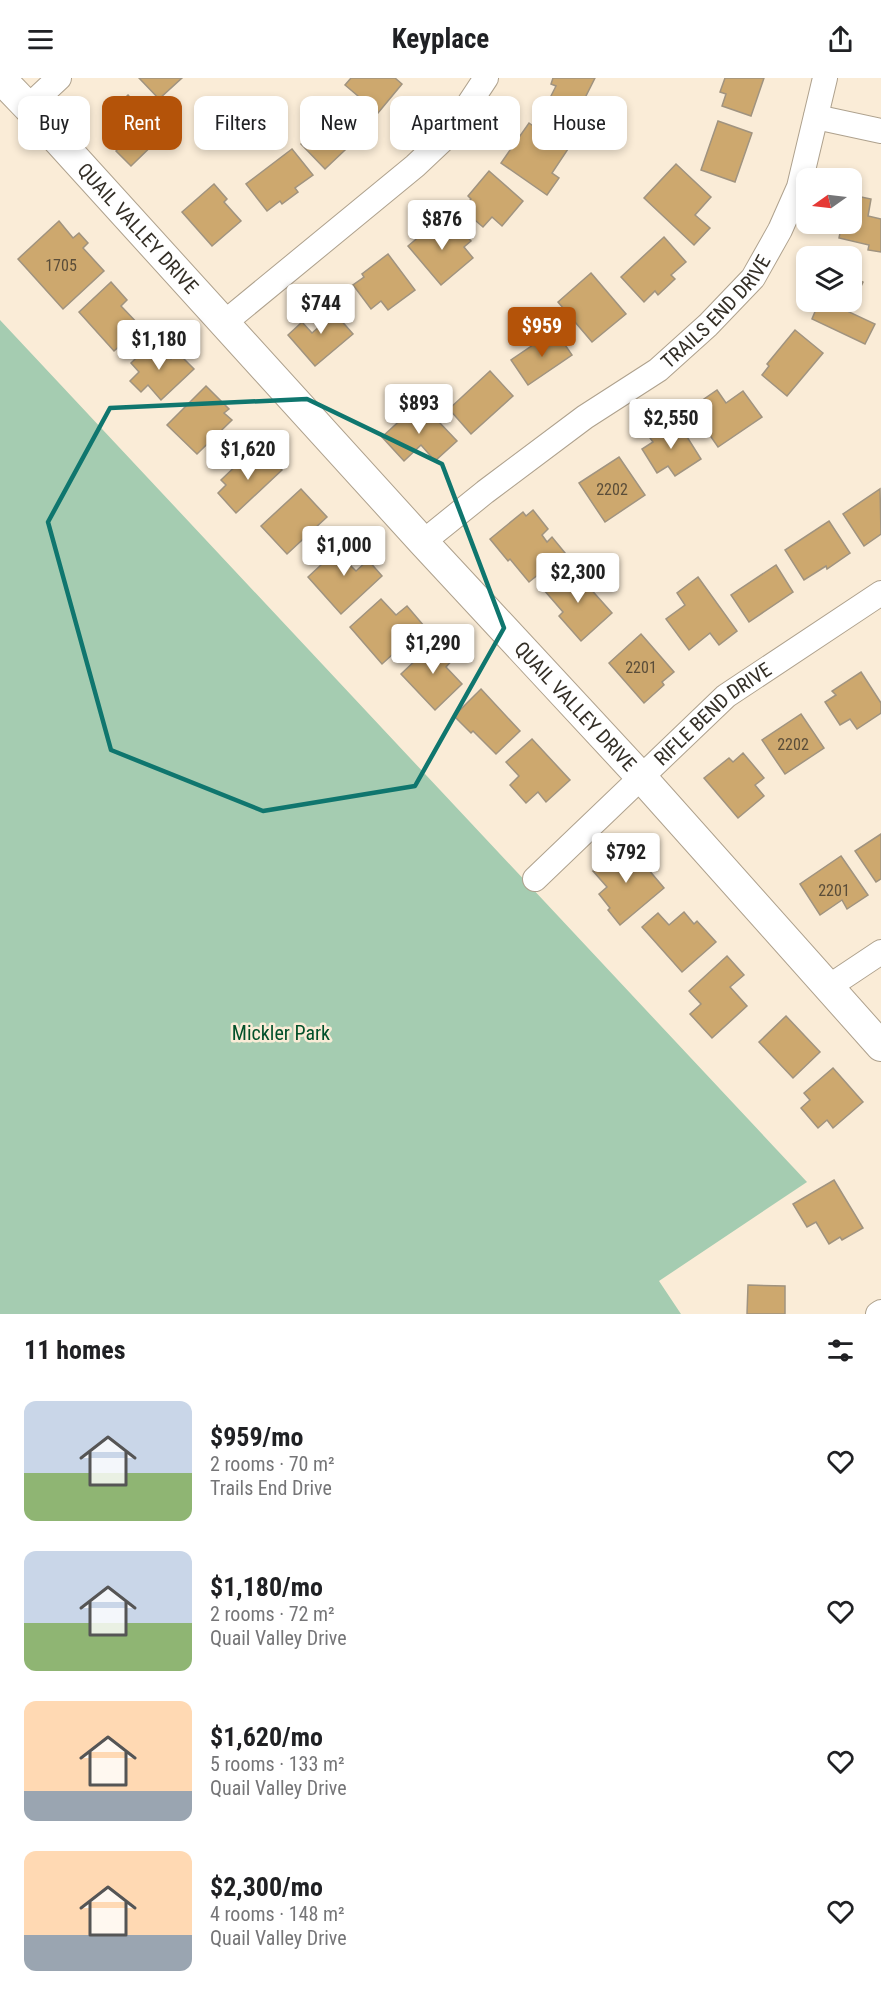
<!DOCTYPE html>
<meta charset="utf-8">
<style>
body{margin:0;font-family:"Roboto Condensed",sans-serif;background:#f6f6f6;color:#202124;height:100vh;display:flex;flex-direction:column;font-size:22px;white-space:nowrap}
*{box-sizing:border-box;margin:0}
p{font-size:20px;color:#757577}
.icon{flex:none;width:33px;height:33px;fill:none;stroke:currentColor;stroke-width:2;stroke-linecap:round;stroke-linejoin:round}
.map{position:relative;height:1236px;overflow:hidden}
.side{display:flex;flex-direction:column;background:#fff;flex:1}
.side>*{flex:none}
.banner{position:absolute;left:18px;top:18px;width:846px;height:54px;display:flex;gap:12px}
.needle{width:39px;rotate:256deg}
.fabs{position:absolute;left:796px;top:90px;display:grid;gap:12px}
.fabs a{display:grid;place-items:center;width:66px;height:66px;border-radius:12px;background:#fff;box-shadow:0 3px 9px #0003;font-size:30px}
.price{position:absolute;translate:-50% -51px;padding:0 14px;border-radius:6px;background:#fff;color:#222;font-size:20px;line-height:39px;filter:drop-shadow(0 2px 3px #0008)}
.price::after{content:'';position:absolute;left:50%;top:36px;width:18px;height:14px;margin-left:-9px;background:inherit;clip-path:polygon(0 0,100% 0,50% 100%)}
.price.active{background:#b45309;color:#fff}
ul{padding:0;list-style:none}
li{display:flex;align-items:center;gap:18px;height:150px;padding:0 24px}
li span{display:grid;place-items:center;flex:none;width:168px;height:120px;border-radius:12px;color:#555}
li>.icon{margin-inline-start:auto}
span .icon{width:72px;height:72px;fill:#fffc;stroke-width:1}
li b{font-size:26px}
h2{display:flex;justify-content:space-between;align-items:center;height:72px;padding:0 24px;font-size:26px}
.tag{padding:0 21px;border-radius:12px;background:#fff;box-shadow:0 3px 9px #0003;font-size:21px;line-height:54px}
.tag.active{background:#b45309;color:#fff}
header{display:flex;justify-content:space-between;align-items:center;height:78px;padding:0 24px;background:#fff;font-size:27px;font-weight:700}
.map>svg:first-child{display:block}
.green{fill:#a5ccb1}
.building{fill:#cda86e;stroke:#a0937f;stroke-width:1.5}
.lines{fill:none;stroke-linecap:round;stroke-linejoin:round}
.minor-casing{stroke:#aea18d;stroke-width:26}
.tertiary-casing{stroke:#aea18d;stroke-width:32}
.minor{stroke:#fff;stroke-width:24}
.tertiary{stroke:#fff;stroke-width:30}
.marked{fill:none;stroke:#0f766e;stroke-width:4.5;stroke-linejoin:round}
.labels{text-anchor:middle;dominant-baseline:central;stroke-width:5;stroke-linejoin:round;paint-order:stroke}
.number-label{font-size:16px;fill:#5a4d39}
.street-label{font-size:20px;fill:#342f27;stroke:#faecd7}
.park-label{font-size:20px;fill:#02502a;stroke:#faecd7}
</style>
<header><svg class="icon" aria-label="menu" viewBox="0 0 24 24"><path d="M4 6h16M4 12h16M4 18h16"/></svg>Keyplace<svg class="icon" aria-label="share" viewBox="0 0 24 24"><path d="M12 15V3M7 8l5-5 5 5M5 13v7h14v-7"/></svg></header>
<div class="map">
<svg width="881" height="1236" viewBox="0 0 881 1236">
<rect width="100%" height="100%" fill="#faecd7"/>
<polygon class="green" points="0,242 807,1104 659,1203 681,1236 0,1236"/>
<g class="building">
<polygon points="139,0 182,0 159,21"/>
<polygon points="351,0 395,0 402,6 378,35 345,7"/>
<polygon points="553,0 595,0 585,20 593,24 585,41 576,37 573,44 545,30 556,8 551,6"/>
<polygon points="725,0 764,0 751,38 722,28 726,16 720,14"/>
<polygon points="128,17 164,56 131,88 116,73 129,61 107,37"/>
<polygon points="339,30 363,55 325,91 301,66"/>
<polygon points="718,43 752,55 735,104 701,92"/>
<polygon points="529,45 549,59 551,55 570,68 552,95 559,100 547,117 501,85"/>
<polygon points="292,71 313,97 295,110 298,114 282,126 280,123 267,133 246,106"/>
<polygon points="676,86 711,119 695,137 710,150 694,167 644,120"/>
<polygon points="489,93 523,123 502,148 492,139 483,149 462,131 471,121 468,118"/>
<polygon points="214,106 227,121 224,124 241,143 212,168 182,134"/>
<polygon points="852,117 871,121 868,138 881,141 881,174 868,172 869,167 839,160 840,155 832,153 833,146 852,146"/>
<polygon points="441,140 455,157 461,152 471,163 464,169 473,180 441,207 408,168"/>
<polygon points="59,143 73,160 79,155 88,165 83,170 104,193 63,231 18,181"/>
<polygon points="664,159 686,184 671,197 675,201 658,217 655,213 644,224 621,199"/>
<polygon points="388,176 415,212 388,232 381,223 371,231 353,207 364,199 362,196"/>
<polygon points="591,195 626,236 592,264 558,224"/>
<polygon points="852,199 863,204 849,234 875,246 865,266 812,241 819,224 852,224"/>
<polygon points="111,204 127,222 121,228 141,249 114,273 79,234"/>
<polygon points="324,223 353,256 315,288 288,257 302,244 312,255 320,248 310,236"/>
<polygon points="555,252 572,277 528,307 511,282"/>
<polygon points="795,252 823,275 787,318 762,297 769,288 767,286"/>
<polygon points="154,263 171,281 178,275 194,291 161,322 148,307 141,314 130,303 139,294 131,285"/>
<polygon points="490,293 513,318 471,356 449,331"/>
<polygon points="206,308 229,331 224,335 232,342 197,376 167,347"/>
<polygon points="717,312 726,325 743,313 762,339 718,369 691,330"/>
<polygon points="420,324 457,363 435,383 421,367 404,383 382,359"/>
<polygon points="677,343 701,381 675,398 668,388 657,395 642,371 653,364 650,360"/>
<polygon points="266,375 282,392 236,435 218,415 226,407 221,402 244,380 252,388"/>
<polygon points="619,379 645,417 605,444 579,405"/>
<polygon points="301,411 327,439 287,476 261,448"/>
<polygon points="880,411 881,456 864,468 843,436"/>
<polygon points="533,432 548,451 542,457 547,464 552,459 565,475 529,504 510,481 508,483 490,461 523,434 526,438"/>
<polygon points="829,443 850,475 827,491 826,488 804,502 785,472"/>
<polygon points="349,461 361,475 349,486 356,493 368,482 382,498 341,536 308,499"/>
<polygon points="776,487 793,514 749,544 731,517"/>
<polygon points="571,489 612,535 581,563 559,538 563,534 544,512"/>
<polygon points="698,499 737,553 719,567 710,555 689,572 666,541 685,527 677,515"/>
<polygon points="381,521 396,537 407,528 424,548 382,586 350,549"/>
<polygon points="641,556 674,594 662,604 664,607 644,625 609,585"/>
<polygon points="439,560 456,578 446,589 462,606 435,632 401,596"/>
<polygon points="861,594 881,625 881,635 857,651 850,641 840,647 825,624 836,617 832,613"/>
<polygon points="481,611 520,653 496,676 473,653 471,655 454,638"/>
<polygon points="801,636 824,670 785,696 762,662"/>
<polygon points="532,661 570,702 546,724 538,714 526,725 510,707 519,698 506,684"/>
<polygon points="743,675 764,700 755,707 764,718 738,740 704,700 729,680 733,684"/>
<polygon points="881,756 881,801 876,804 855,773"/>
<polygon points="626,765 664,810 620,847 608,832 610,830 599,816 607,809 593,793"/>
<polygon points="841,778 868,817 847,831 842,822 820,837 800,806"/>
<polygon points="684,834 694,846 697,843 716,864 682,894 642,849 658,835 669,847"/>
<polygon points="727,878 744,897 730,909 747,928 712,960 690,936 701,926 689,913"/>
<polygon points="786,938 820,974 793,1000 759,964"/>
<polygon points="833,990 863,1024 833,1050 827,1042 818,1050 801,1030 810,1022 804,1015"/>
<polygon points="834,1102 863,1150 842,1162 840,1159 829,1166 816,1144 807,1149 793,1126"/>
<polygon points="748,1207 785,1208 785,1236 747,1236"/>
</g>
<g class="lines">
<defs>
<g id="minor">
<polyline points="28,29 59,0"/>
<polyline points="816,39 881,53"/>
<polyline points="224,245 415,88 449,56 486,0"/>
<path id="s1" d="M423 464 485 414 585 339 658 292 708 247 753 200 780 152 799 109 825 0"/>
<path id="s2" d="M535 801 726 618 881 515"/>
<polyline points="827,910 881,874"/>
<polyline points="878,1236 881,1234"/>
</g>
<g id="tertiary">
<path id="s3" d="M0 0 28 29 423 464 642 700 881 968"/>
</g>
</defs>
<use href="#minor" class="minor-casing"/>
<use href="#tertiary" class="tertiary-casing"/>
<use href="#minor" class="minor"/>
<use href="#tertiary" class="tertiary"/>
</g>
<path class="marked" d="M307 321 442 386 504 550 415 708 263 733 111 672 48 444 110 330Z"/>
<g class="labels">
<g class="number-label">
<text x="61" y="187">1705</text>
<text x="612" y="411">2202</text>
<text x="641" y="589">2201</text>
<text x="793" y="666">2202</text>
<text x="834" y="812">2201</text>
</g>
<g class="street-label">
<text stroke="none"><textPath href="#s3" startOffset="204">QUAIL VALLEY DRIVE</textPath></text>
<text stroke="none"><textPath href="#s1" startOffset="374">TRAILS END DRIVE</textPath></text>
<text stroke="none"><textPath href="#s3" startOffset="852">QUAIL VALLEY DRIVE</textPath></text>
<text stroke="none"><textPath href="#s2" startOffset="243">RIFLE BEND DRIVE</textPath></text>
</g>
<g class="park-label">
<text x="281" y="955">Mickler Park</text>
</g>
</g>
</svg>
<div class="fabs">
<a><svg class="needle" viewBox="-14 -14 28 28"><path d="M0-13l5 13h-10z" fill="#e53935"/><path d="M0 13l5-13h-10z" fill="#757577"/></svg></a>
<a><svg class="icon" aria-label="layers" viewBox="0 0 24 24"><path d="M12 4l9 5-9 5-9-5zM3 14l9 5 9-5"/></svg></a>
</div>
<b class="price" style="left:442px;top:173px">$876</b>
<b class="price" style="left:321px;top:257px">$744</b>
<b class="price active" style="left:542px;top:280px">$959</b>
<b class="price" style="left:159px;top:293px">$1,180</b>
<b class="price" style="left:419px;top:357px">$893</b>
<b class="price" style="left:671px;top:372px">$2,550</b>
<b class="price" style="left:248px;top:403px">$1,620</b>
<b class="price" style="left:344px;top:499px">$1,000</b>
<b class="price" style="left:578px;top:526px">$2,300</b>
<b class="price" style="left:433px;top:597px">$1,290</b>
<b class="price" style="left:626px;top:806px">$792</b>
<div class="banner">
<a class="tag">Buy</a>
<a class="tag active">Rent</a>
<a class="tag">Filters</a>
<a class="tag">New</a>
<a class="tag">Apartment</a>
<a class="tag">House</a>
</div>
</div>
<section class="side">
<h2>11 homes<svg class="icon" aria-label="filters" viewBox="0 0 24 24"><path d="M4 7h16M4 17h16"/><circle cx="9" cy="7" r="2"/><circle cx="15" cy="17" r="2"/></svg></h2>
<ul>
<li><span style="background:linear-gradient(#c9d6e8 60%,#8fb573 0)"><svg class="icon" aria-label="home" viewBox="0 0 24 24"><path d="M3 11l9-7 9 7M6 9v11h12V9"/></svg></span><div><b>$959/mo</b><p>2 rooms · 70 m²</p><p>Trails End Drive</p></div><svg class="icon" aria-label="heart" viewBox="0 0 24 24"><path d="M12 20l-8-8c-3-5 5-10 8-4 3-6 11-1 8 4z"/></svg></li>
<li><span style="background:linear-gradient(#c9d6e8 60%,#8fb573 0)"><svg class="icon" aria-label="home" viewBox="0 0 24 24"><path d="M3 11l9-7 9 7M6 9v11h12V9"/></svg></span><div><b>$1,180/mo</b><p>2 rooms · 72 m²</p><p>Quail Valley Drive</p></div><svg class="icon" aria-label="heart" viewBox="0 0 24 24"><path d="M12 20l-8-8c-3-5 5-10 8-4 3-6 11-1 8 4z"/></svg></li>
<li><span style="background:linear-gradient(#ffd9b3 75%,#9aa5b1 0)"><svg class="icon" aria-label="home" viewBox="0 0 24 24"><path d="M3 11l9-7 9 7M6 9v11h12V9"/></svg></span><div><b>$1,620/mo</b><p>5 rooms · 133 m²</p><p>Quail Valley Drive</p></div><svg class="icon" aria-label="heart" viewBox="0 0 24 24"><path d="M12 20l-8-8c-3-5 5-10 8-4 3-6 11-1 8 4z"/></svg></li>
<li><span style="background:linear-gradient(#ffd9b3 70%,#9aa5b1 0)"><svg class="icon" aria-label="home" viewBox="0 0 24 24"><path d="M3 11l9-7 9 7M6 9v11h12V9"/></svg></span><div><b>$2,300/mo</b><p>4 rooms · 148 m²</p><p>Quail Valley Drive</p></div><svg class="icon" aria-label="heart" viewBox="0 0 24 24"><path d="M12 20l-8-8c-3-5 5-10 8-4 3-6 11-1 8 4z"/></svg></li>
</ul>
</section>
